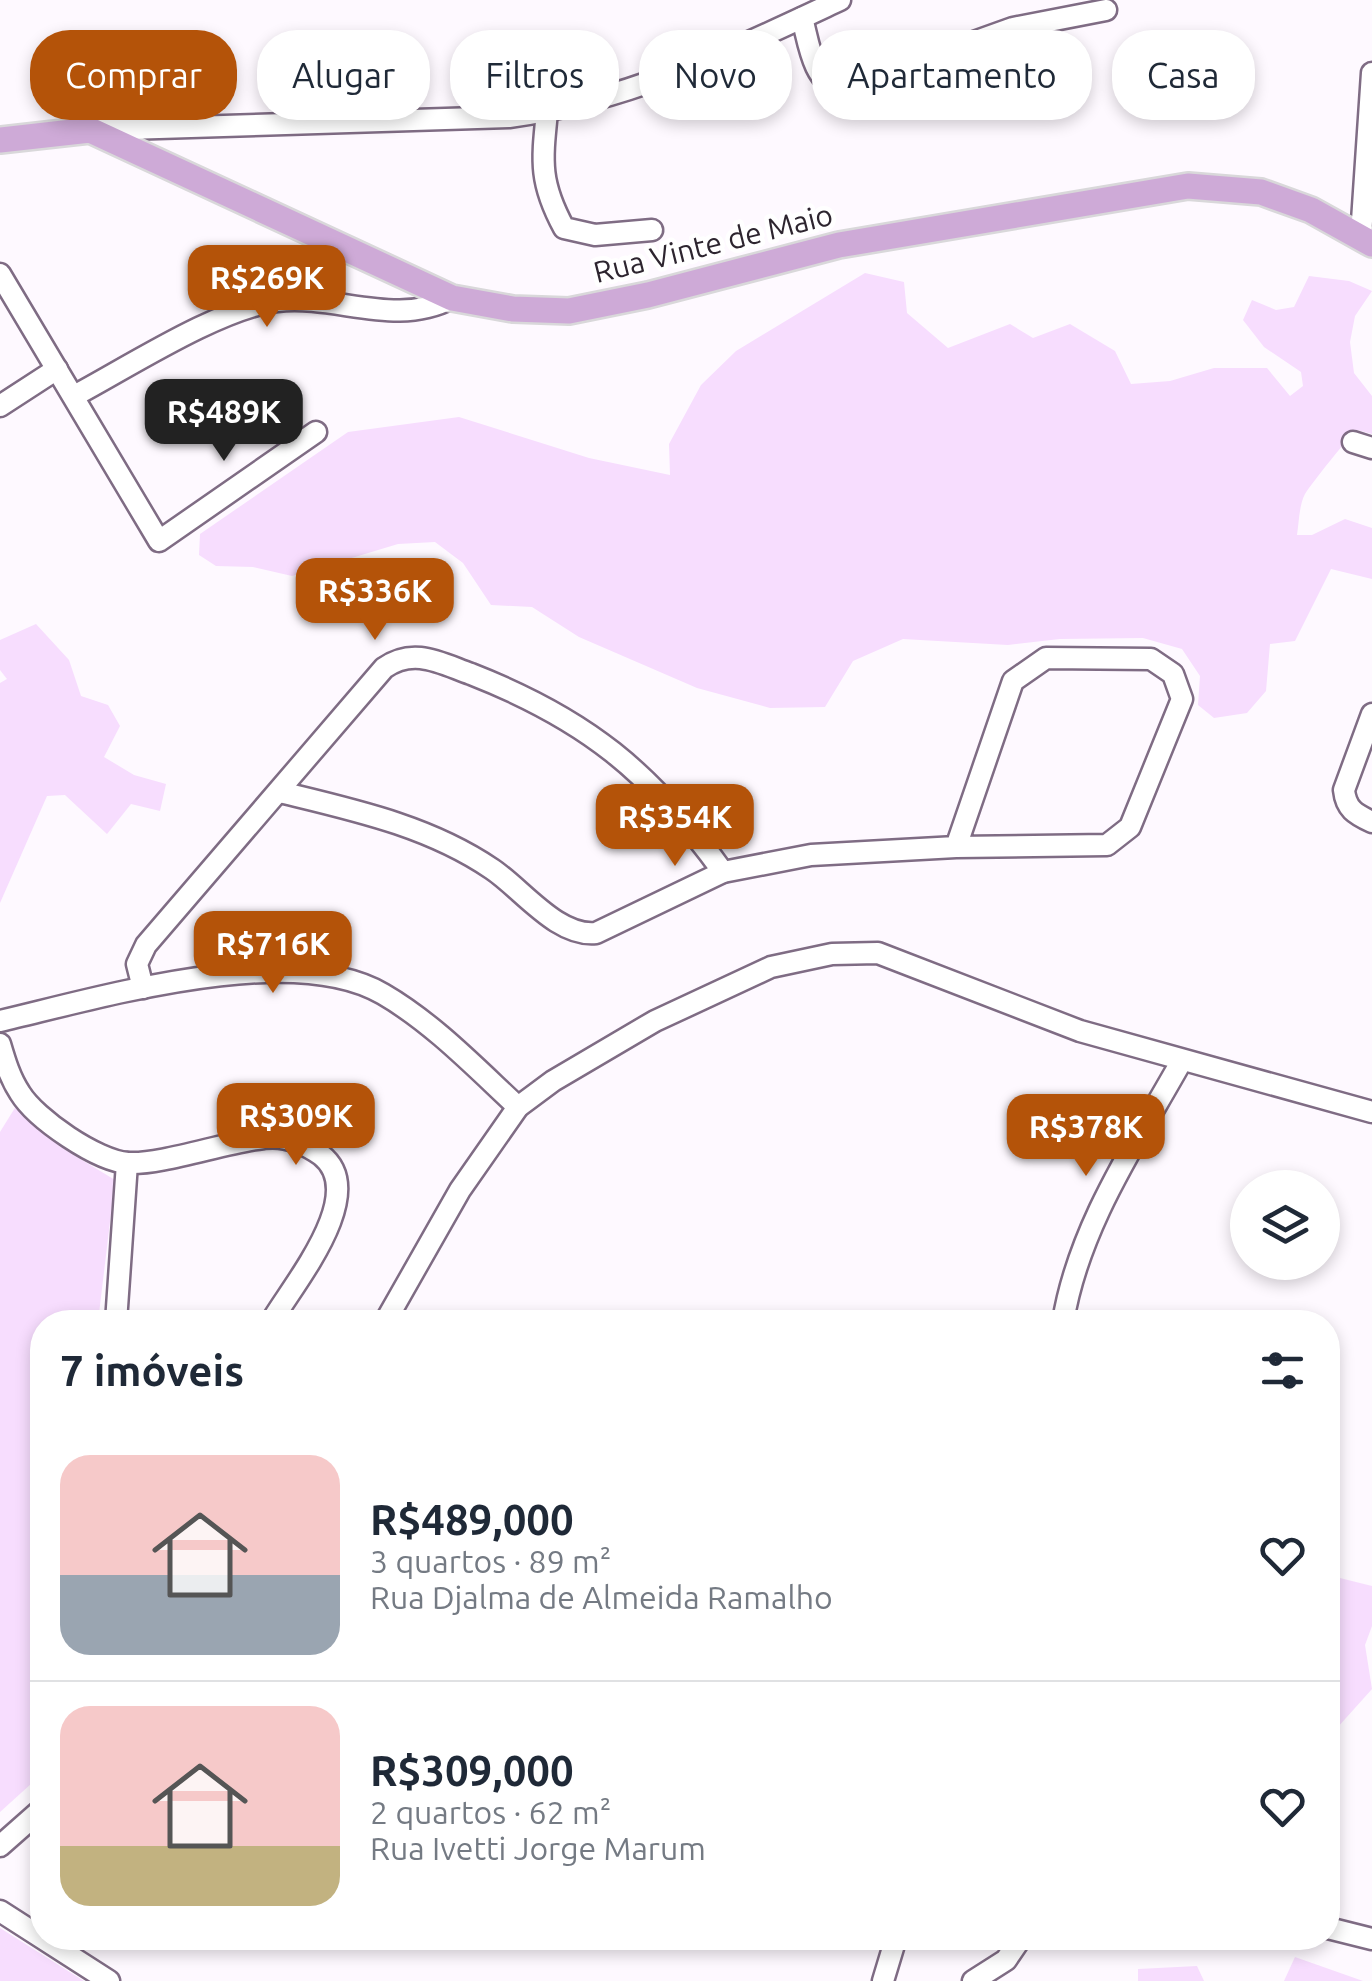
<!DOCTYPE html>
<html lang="pt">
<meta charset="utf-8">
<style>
body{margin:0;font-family:Ubuntu,sans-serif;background:#f6f6f7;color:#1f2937;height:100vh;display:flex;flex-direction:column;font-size:38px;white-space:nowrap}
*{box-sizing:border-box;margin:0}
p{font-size:32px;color:#747a83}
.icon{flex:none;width:55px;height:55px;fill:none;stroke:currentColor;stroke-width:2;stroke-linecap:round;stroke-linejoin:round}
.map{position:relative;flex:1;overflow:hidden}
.panel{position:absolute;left:30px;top:1310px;width:1310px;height:640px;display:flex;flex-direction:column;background:#fff;border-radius:40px;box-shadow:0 5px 15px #0003}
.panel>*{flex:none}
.top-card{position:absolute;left:30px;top:30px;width:1312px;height:90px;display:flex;gap:20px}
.fabs{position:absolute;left:1230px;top:1170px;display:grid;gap:20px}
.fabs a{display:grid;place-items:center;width:110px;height:110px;border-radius:50%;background:#fff;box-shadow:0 5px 15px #0003;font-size:50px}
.price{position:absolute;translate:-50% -85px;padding:0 22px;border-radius:20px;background:#b45309;color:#fff;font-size:32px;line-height:65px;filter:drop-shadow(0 2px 5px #0008)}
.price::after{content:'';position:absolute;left:50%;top:60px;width:30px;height:22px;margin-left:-15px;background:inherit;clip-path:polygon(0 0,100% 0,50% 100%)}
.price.active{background:#222;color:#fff}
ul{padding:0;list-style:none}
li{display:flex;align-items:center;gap:30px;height:250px;padding:0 30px}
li+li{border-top:2px solid #e0e1e3}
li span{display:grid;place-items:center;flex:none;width:280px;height:200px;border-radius:30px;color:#555}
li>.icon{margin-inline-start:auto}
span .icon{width:120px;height:120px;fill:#fffc;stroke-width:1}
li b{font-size:42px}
h2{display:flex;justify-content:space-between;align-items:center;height:120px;padding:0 30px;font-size:42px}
.pill{padding:0 35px;border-radius:40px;background:#fff;box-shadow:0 5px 15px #0003;font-size:35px;line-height:90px}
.pill.active{background:#b45309;color:#fff}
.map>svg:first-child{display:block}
.green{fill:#f7ddfe}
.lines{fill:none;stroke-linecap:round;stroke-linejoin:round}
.minor-casing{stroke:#7f6c84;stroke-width:25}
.major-casing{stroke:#d9d8da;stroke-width:30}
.minor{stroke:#fff;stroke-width:20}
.major{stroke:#ceaad7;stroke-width:25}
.labels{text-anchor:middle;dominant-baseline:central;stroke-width:9;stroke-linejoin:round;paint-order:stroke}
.street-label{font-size:30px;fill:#2d252f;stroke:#fff}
</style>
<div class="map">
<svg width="1372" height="1981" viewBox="0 0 1372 1981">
<rect width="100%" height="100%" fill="#fef9ff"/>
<g class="green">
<path d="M865 273 904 282 907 313 948 348 1010 324 1033 338 1070 324 1115 351 1131 384 1170 381 1214 368H1267L1290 396 1303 386 1301 372 1264 347 1243 320 1252 300 1276 310 1294 307 1309 276 1349 281 1372 291 1355 316 1350 342 1354 373 1372 396V434L1357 430C1349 436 1312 483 1305 494 1299 505 1299 523 1297 535H1312L1345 519 1372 528V579L1331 569 1295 641 1270 644 1266 691 1247 713 1214 718 1198 705 1200 676 1182 649 1143 638 1060 639 1008 645 903 639 853 661 825 707 770 708 697 688 579 637 532 607 491 605 463 563 435 542 398 544 292 576 253 567 216 566 199 555 200 534 348 432 459 417 589 458 670 475 669 444 701 385 736 351Z"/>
<polygon points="36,624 69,660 81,696 108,705 120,726 104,757 134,775 166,784 160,811 131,804 107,834 65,795 47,796 0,903 0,683 7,679 0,670 0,640"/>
<polygon points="18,1103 59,1146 115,1180 98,1322 42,1322 42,1774 0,1812 0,1132"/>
<polygon points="1328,1575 1372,1586 1372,1626 1365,1645 1372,1689 1328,1738"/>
<polygon points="0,1928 84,1981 0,1981"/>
<polygon points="1295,1957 1363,1981 1284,1981"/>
<polygon points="1197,1966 1204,1981 1138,1981 1138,1969"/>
</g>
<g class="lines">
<defs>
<g id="minor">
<path d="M802 18C809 43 812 80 840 90L1013 28 1106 10"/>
<path d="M547 112C542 161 539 182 564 228L595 235 652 230"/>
<path d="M94 130 509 117C628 101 733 50 840 0"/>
<polyline points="1361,236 1372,73"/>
<polyline points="0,274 159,541 316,432"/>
<path d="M74 396C127 368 219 308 277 301 337 294 395 328 452 298"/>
<polyline points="0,406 57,369"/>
<polyline points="1353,442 1372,448"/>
<path d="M1372 714 1344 790C1346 809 1355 814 1372 822"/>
<path d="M280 792C354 810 429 826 492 869 522 889 557 937 596 933L723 872 811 855 956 847 1107 845 1130 827 1182 699 1173 674 1151 659 1046 658 1013 681 956 847"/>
<path d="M143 988 137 964 146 945 384 668C414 647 440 663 471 674 586 719 651 772 723 872"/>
<path d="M0 1021C99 998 291 940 383 994 433 1023 476 1068 518 1107"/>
<path d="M0 1044C5 1061 10 1078 20 1093 36 1119 97 1161 128 1163 161 1165 226 1142 264 1138 285 1135 304 1143 321 1155 370 1193 294 1283 271 1322"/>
<polyline points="116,1322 127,1163"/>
<polyline points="385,1322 460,1190 518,1107 553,1081 655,1021 771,967 832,954 878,953 1080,1031 1372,1112"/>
<path d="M1063 1322C1078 1228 1135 1144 1181 1062"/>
<polyline points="0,1846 42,1809"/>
<polyline points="0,1911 109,1981"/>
<polyline points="1328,1928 1372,1939"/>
<polyline points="883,1981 896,1938"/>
<polyline points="973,1981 1006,1960 1021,1938"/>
</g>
<polyline id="major" points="0,140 90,130 452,298 513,309 569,311 648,295 839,245 1188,186 1261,192 1311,210 1372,244"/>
</defs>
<use href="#minor" class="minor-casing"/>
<use href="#major" class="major-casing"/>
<use href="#minor" class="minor"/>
<use href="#major" class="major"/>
</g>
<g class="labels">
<g class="street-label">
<text transform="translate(713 243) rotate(-14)">Rua Vinte de Maio</text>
</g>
</g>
</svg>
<div class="fabs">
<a><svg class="icon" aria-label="layers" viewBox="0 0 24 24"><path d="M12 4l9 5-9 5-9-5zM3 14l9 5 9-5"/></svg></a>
</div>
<b class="price" style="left:267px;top:330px">R$269K</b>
<b class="price active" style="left:224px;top:464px">R$489K</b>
<b class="price" style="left:375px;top:643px">R$336K</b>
<b class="price" style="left:675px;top:869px">R$354K</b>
<b class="price" style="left:273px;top:996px">R$716K</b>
<b class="price" style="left:296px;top:1168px">R$309K</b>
<b class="price" style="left:1086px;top:1179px">R$378K</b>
<div class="top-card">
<a class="pill active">Comprar</a>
<a class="pill">Alugar</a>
<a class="pill">Filtros</a>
<a class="pill">Novo</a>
<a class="pill">Apartamento</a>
<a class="pill">Casa</a>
</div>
<section class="panel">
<h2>7 imóveis<svg class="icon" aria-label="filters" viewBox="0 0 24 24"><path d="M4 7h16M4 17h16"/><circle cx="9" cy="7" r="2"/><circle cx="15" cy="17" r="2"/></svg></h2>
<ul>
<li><span style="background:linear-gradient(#f6c9c9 60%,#9aa5b1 0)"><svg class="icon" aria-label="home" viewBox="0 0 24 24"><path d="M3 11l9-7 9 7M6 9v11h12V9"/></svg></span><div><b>R$489,000</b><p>3 quartos · 89 m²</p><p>Rua Djalma de Almeida Ramalho</p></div><svg class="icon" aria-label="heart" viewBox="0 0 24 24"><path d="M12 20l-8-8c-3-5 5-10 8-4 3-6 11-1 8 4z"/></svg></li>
<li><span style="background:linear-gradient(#f6c9c9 70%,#c2b280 0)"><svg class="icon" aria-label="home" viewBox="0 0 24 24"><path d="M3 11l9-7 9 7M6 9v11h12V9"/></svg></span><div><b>R$309,000</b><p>2 quartos · 62 m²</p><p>Rua Ivetti Jorge Marum</p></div><svg class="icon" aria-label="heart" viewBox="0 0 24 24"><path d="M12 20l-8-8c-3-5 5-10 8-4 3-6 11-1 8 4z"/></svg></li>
</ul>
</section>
</div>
